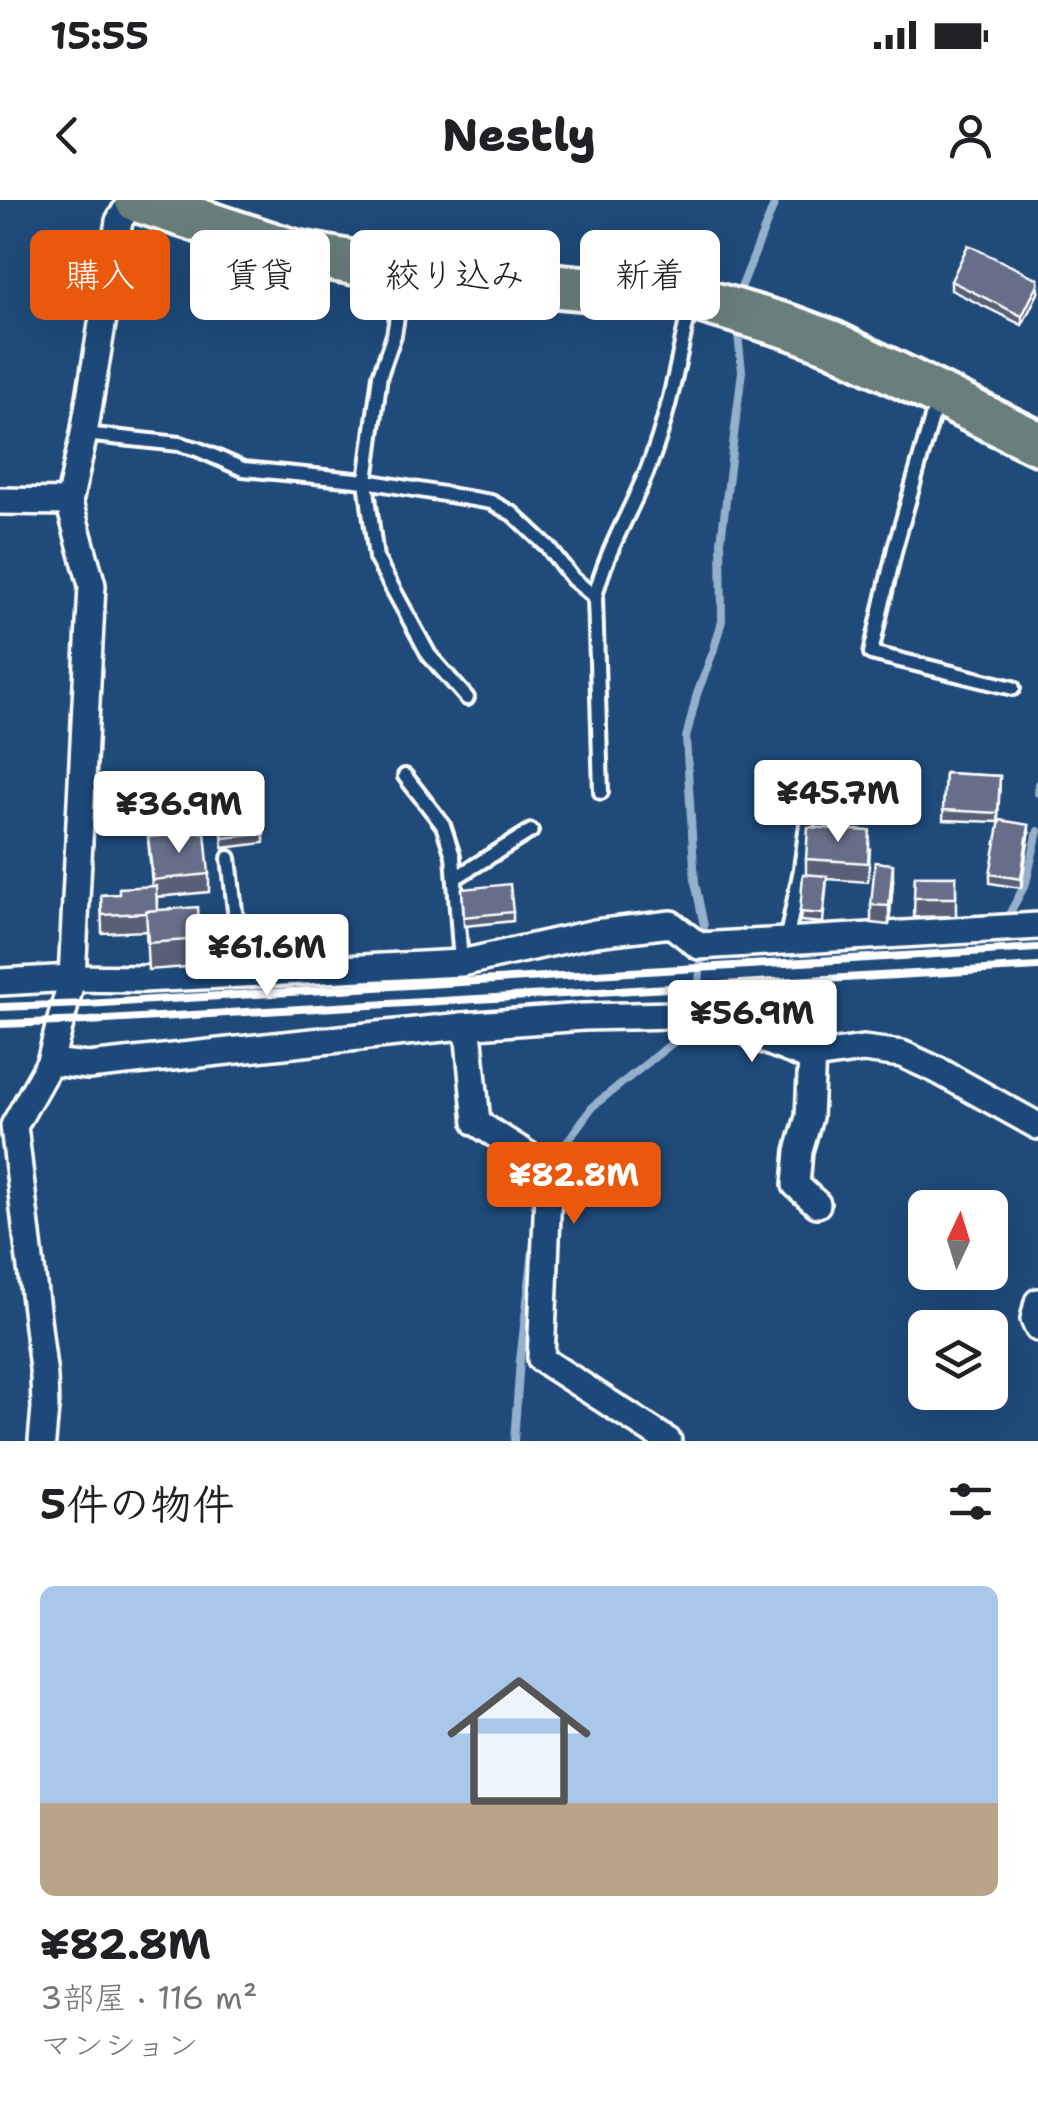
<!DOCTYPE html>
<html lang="ja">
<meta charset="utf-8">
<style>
body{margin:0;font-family:"Shantell Sans","Klee One",sans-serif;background:#f6f6f6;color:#202124;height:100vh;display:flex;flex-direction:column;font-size:38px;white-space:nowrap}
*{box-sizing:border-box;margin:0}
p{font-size:32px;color:#757577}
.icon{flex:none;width:55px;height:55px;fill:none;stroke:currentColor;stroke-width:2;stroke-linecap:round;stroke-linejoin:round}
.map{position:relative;height:1241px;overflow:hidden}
.sheet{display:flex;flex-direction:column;background:#fff;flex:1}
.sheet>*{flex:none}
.hud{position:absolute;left:30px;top:30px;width:980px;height:90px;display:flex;gap:20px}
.needle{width:65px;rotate:4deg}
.buttons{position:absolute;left:908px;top:990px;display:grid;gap:20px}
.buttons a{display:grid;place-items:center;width:100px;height:100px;border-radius:15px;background:#fff;box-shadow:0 10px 40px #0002;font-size:50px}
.price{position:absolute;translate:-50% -85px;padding:0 22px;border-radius:10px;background:#fff;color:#222;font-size:32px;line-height:65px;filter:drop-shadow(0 2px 5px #0008)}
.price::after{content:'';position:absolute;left:50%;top:60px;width:30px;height:22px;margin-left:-15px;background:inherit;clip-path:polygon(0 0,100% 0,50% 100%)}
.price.current{background:#ea580c;color:#fff}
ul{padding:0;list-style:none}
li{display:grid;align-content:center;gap:20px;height:530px;padding:0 40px}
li+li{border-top:2px solid #e0e0e0}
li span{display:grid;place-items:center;height:310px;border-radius:15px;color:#555}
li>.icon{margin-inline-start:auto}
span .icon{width:180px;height:180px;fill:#fffc;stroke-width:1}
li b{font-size:42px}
h2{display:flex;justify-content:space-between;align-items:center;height:120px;padding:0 40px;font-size:42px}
.tag{padding:0 35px;border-radius:15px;background:#fff;box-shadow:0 10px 40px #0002;font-size:35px;line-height:90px}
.tag.current{background:#ea580c;color:#fff}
.status{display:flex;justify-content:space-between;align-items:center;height:70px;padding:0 50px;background:#fff;direction:ltr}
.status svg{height:28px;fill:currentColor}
header{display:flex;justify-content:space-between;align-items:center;height:130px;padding:0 40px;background:#fff;font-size:45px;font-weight:800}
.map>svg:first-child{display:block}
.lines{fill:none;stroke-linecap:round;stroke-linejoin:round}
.stream{stroke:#94b0cb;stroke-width:8}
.service-casing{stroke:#fff;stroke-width:20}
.minor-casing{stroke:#fff;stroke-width:32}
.trunk-casing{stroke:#fff;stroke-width:50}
.service{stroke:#1f4a7a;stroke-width:12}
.minor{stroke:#1f4a7a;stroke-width:25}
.trunk{stroke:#6b7f7c;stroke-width:42}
.rail{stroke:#fff;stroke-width:8}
.wall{fill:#585f76;stroke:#fff;stroke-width:2.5}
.shaded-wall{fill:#474d60;stroke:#fff;stroke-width:2.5}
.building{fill:#666e89;stroke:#fff;stroke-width:2.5}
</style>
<div class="status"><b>15:55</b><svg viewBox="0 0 49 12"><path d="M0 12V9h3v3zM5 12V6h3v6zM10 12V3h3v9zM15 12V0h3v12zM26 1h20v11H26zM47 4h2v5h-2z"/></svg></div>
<header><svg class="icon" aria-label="back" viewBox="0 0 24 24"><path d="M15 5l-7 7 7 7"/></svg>Nestly<svg class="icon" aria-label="person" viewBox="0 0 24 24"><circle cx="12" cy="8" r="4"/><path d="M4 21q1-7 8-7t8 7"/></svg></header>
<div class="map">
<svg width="1038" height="1241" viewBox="0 0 1038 1241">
<rect width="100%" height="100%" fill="#1f4a7a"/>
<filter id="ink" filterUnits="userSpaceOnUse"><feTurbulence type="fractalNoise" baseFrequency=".01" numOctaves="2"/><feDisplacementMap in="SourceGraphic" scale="20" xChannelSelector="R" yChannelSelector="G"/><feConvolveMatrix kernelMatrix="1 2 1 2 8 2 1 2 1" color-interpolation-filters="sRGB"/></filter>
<g filter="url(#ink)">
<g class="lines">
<g class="stream">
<polyline points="740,101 741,88 776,0"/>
<polyline points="1038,584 1038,593"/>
<polyline points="1007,718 1026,683 1038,631"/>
<polyline points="550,965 593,906 680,837 696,818 704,726 695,682 686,538 697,494 713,452 722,421 721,341 742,171 737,125"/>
<polyline points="514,1241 520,1160 534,1042"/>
</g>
<defs>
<g id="service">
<polyline points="403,80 394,135 380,175 366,281 376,358 429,455 467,498"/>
<polyline points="937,200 895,348 871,453 1013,488"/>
<polyline points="84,234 179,244 197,249 243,269 366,281 491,302 513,314 548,347 573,379 595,397"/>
<polyline points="405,576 443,625 453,656 461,763"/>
<path d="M601 592 595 397C606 350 632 310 649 266 669 215 678 160 690 106"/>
<polyline points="229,658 242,773"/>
<polyline points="455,678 531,631"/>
<polyline points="786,741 801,669 811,593"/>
</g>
<g id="minor">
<polyline points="0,301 69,302"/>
<polyline points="0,782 72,778 142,779 461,763 595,733 671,724 699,746 1038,726"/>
<polyline points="462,826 469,840 477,923 549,968 541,1159 668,1241"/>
<polyline points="812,856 809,917 799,951 796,985 817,1004"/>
<polyline points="50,862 88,866 462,826 583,817 722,814 752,835 807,857 863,849 902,854 939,871 1038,926"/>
<polyline points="1038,1102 1034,1119 1038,1128"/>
<polyline points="42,1241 45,1208 44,1177 14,926 50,862 72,778 92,385 69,302 84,234 119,21 132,0"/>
</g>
<polyline id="trunk" points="137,0 295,52 404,72 692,98 790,127 833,143 1038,243"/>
</defs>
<use href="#service" class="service-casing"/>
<use href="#minor" class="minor-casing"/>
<use href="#trunk" class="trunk-casing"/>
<use href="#service" class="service"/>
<use href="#minor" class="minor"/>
<use href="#trunk" class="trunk"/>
<g class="rail">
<polyline points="0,807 86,804 1038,748"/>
<polyline points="0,824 88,821 1038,767"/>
</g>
</g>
<g class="wall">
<polygon points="1038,79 1038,93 1022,125 951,90 951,81"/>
<polygon points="945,573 1000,576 998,622 943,620"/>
<polygon points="220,607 264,634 264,643 223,648"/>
<polygon points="1029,635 1021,688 990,683 990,674"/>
<polygon points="148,637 209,674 209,692 157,697 157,711 200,739 200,766 148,770 146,731 102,733 101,695 119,694 152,686"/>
<polygon points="870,649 868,682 827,679 823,723 800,721 806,675 806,659"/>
<polygon points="915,676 956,676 956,716 914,717"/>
<polygon points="893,682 889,725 871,723 871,705"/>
<polygon points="462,689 513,712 513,721 464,726"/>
</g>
<g class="shaded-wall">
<polygon points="1038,84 1038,93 1022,125 1022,116"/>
<polygon points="1029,625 1029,635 1021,688 1021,679"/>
<polygon points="893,664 893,682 889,725 889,706"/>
</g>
<g class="building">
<polygon points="968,45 1038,79 1038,84 1022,116 951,81"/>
<polygon points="945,573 1000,576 998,613 943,610"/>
<polygon points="260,602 264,634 223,638 220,607"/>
<polygon points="1000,620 1029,625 1021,679 990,674"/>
<polygon points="808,627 870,631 868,663 806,659"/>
<polygon points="205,632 209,674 153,680 148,637"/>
<polygon points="875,662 893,664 889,706 871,705"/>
<polygon points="803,674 827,676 823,714 800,712"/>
<polygon points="915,676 956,676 956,698 914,698"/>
<polygon points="510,684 513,712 464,717 462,689"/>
<polygon points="156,686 157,711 146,711 146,713 102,715 101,695 119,694 119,688"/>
<polygon points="198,707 200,739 148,743 146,711"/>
</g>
</g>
</svg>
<div class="buttons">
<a><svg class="needle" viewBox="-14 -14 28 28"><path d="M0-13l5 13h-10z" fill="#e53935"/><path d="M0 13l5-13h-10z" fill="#757577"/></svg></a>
<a><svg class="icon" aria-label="layers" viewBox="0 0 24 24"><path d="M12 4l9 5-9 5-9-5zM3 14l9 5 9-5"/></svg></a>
</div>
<b class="price" style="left:838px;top:645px">¥45.7M</b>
<b class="price" style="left:179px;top:656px">¥36.9M</b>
<b class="price" style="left:267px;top:799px">¥61.6M</b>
<b class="price" style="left:752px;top:865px">¥56.9M</b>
<b class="price current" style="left:574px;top:1027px">¥82.8M</b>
<div class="hud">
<a class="tag current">購入</a>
<a class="tag">賃貸</a>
<a class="tag">絞り込み</a>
<a class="tag">新着</a>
</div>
</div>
<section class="sheet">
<h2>5件の物件<svg class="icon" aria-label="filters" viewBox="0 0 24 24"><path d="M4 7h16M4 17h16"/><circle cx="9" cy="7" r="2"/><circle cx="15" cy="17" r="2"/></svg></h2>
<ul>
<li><span style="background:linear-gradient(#a9c7e8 70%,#b9a48a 0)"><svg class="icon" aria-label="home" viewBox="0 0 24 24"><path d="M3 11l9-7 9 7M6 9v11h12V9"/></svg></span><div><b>¥82.8M</b><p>3部屋 · 116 m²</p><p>マンション</p></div></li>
</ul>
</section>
